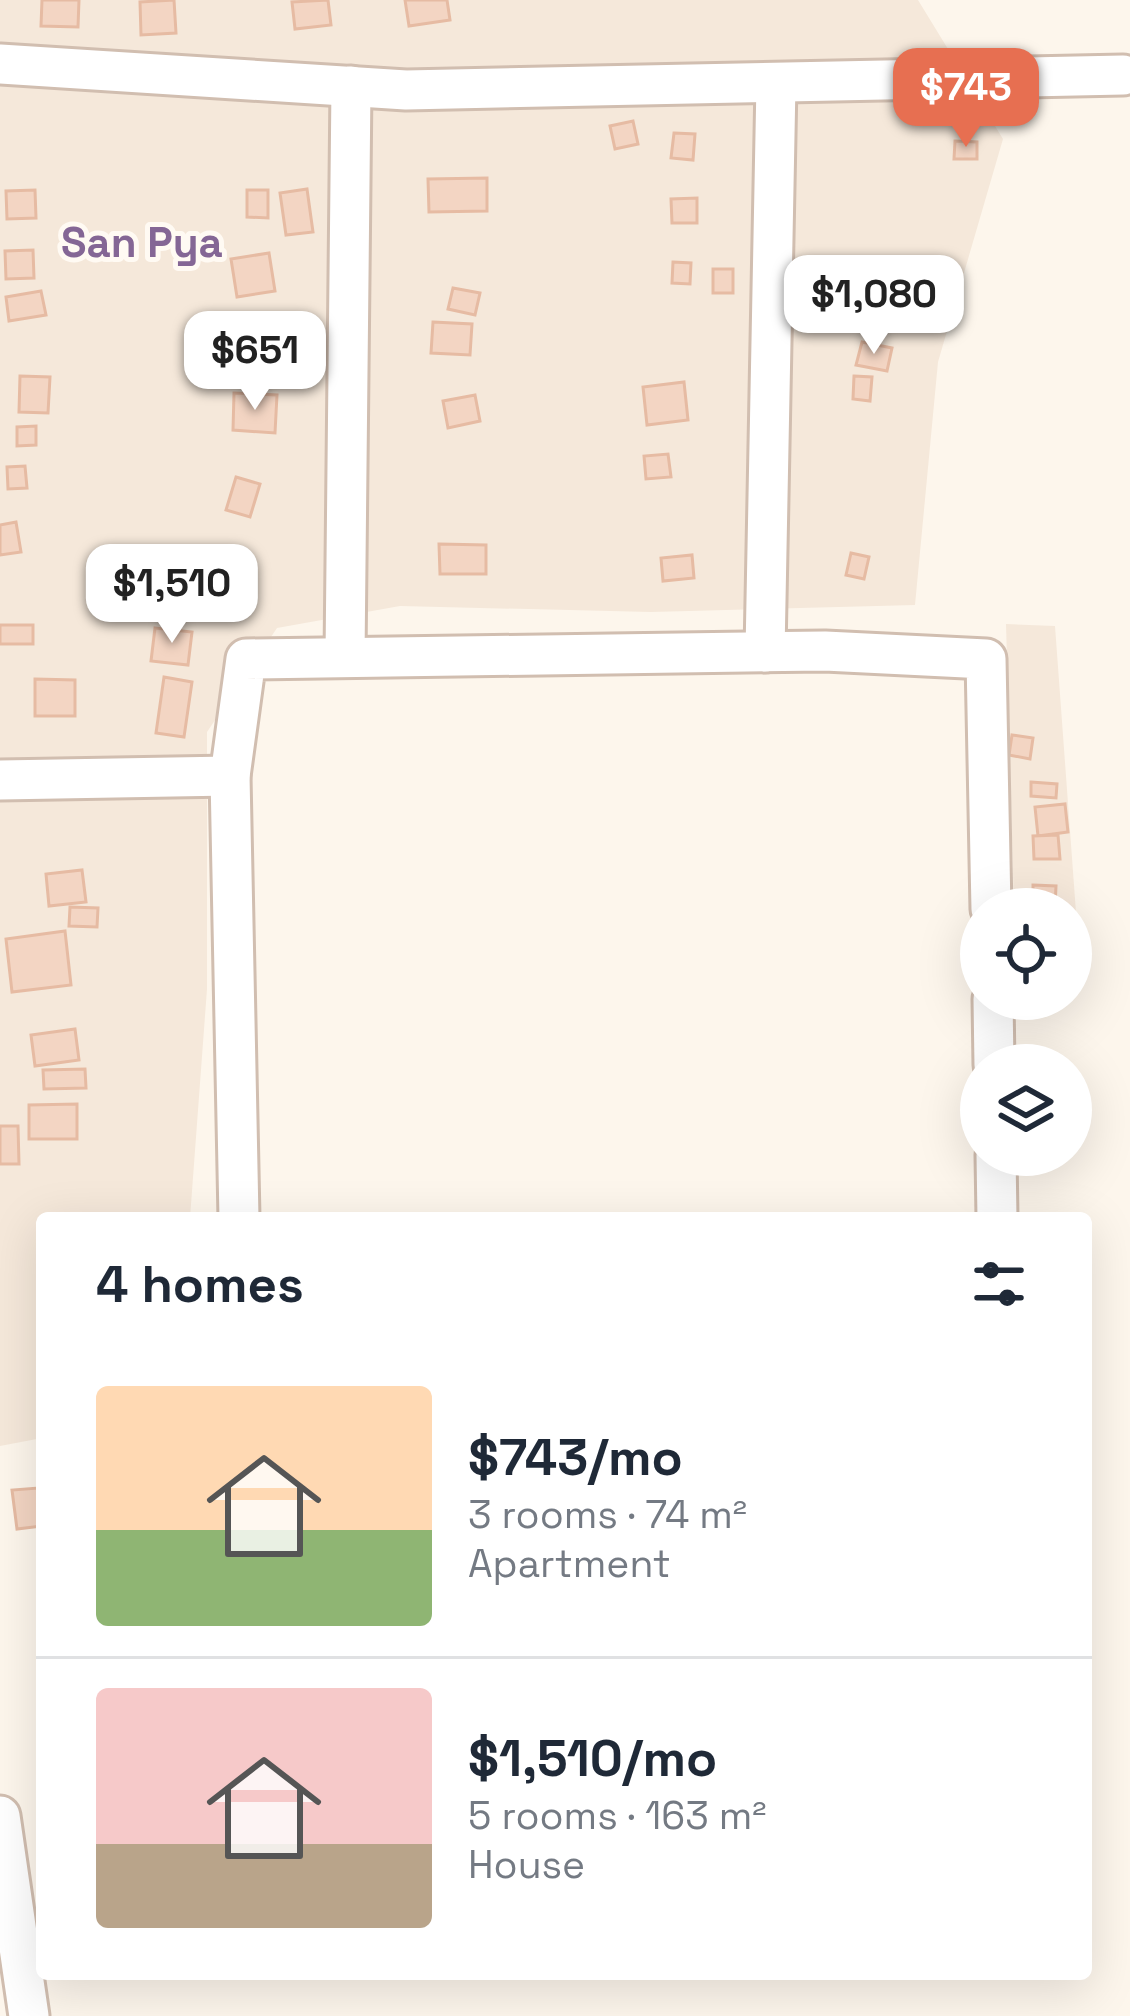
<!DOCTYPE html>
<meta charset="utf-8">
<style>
body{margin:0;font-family:"Space Grotesk",sans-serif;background:#f2f2f3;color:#1f2937;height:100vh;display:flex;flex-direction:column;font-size:45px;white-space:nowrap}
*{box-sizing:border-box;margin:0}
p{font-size:39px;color:#747a83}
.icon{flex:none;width:66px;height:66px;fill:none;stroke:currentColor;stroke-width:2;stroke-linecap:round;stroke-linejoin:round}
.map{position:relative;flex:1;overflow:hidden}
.panel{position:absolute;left:36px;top:1212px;width:1056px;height:768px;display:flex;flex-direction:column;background:#fff;border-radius:12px;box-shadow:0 12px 48px #0002}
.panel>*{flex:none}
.controls{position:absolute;left:960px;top:888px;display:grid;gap:24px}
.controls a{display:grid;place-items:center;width:132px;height:132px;border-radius:50%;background:#fff;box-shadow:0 12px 48px #0002;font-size:60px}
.price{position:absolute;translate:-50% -102px;padding:0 27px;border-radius:24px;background:#fff;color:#222;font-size:39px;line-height:78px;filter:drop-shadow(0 3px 6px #0008)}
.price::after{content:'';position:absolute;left:50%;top:72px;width:36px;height:27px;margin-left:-18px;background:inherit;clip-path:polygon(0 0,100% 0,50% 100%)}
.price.current{background:#e76f51;color:#fff}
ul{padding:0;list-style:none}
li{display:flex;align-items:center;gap:36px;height:300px;padding:0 60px}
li+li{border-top:3px solid #e0e1e3}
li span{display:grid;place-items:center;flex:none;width:336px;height:240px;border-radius:12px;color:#555}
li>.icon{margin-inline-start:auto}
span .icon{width:144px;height:144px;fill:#fffc;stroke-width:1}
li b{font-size:51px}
h2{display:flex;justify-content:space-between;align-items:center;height:144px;padding:0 60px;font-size:51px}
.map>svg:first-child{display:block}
.residential{fill:#f5e8da}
.building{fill:#f3d5c3;stroke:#e6bba3;stroke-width:3}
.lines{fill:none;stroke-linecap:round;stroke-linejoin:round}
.street-casing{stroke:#d1beb0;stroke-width:45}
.street{stroke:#fff;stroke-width:39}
.labels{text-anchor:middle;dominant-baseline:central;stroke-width:10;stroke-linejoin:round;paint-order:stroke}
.quarter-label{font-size:42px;font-weight:bold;fill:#846695;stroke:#fffaf3}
</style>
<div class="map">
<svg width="1130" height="2016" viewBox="0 0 1130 2016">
<rect width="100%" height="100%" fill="#fdf6ec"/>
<g class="residential">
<polygon points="0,0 918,0 1003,139 938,362 915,605 651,612 400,606 277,628 207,732 207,989 190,1218 42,1218 42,1438 0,1446"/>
<polygon points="1006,624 1055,626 1077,926 1071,926 1071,909 1014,909"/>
</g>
<g class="building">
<polygon points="42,0 79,0 78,27 41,26"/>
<polygon points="174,0 176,33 141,35 140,2"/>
<polygon points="328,0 331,25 295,29 292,2"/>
<polygon points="405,0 447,0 450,20 409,26"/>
<polygon points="633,121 638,144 615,149 610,126"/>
<polygon points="674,133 695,134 693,160 671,158"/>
<polygon points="955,141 977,142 977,159 954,159"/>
<polygon points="487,178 487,211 429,212 428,179"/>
<polygon points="307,189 313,232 286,235 280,193"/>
<polygon points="35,190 36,218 7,219 6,191"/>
<polygon points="247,190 268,190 268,218 247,217"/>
<polygon points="697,198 697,223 672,223 671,199"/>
<polygon points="33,250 34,278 6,279 5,251"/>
<polygon points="269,253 275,291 237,297 231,259"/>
<polygon points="673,262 691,263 690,284 672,283"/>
<rect x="713" y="269" width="20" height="24"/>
<polygon points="453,288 480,293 475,315 448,309"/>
<polygon points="41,291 46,315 9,321 6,297"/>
<polygon points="433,322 472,324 470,355 431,353"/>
<polygon points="862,342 892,348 887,371 856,365"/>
<polygon points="20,376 50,377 48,413 19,412"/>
<polygon points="854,376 872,377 870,401 853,399"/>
<polygon points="684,382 688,420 647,425 643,387"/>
<polygon points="234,393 277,395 275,433 233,430"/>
<polygon points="475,395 480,421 448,428 443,401"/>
<polygon points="36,426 36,445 17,446 17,427"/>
<polygon points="668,454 671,477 646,479 644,456"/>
<polygon points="25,466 27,488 8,489 7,467"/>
<polygon points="236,477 260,484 250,517 226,510"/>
<polygon points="16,522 21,552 0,555 0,525"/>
<polygon points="439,544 486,545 486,574 440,574"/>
<polygon points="851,553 869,557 864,579 846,575"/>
<polygon points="692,555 694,578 663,581 661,558"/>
<rect x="0" y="625" width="33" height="19"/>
<polygon points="155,628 192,632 188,665 151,661"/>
<polygon points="164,677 192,682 184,737 156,733"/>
<polygon points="35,679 75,680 75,716 35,716"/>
<polygon points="1012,735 1033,738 1030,759 1009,755"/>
<polygon points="1031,782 1057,784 1056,798 1031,796"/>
<polygon points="1065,804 1068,832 1038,836 1035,807"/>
<polygon points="1058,835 1060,859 1034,859 1033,836"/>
<polygon points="82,870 86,902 49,906 46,874"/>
<polygon points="1033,885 1056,886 1055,907 1033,906"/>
<polygon points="70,907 98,908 97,927 69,926"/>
<polygon points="65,931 71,985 12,992 6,939"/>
<polygon points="75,1029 79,1060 35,1066 31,1035"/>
<polygon points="85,1069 86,1088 44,1089 43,1070"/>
<polygon points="77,1104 77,1139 29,1139 29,1105"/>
<polygon points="0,1126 18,1126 19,1164 0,1164"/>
<polygon points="38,1488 42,1526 17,1529 12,1490"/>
</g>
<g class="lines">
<defs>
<g id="street">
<polyline points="0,64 406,90 1123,75"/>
<polyline points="765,652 776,83"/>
<polyline points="345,657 351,86"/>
<polyline points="0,780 230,776"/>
<polyline points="993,999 994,1065"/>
<polyline points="996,1155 997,1218"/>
<polyline points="239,1218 230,776 246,659 825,651 986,659 991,909"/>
<polyline points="0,1816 29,2016"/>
</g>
</defs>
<use href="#street" class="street-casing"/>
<use href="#street" class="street"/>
</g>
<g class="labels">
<g class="quarter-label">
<text x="142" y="242">San Pya</text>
</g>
</g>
</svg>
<div class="controls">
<a><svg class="icon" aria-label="locate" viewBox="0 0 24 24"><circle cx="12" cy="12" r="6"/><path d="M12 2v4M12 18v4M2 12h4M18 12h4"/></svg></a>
<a><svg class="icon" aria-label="layers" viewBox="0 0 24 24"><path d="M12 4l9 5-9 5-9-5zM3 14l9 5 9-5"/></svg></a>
</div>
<b class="price current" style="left:966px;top:150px">$743</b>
<b class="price" style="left:874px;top:357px">$1,080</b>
<b class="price" style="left:255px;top:413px">$651</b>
<b class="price" style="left:172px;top:646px">$1,510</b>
<section class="panel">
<h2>4 homes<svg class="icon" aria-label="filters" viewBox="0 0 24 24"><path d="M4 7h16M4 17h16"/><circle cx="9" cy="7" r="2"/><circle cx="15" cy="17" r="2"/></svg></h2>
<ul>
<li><span style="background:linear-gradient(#ffd9b3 60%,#8fb573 0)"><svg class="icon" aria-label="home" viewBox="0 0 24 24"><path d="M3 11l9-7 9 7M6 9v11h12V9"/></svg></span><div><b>$743/mo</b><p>3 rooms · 74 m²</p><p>Apartment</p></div></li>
<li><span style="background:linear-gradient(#f6c9c9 65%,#b9a48a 0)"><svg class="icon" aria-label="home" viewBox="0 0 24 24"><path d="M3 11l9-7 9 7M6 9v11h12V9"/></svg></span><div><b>$1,510/mo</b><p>5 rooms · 163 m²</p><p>House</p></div></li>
</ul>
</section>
</div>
